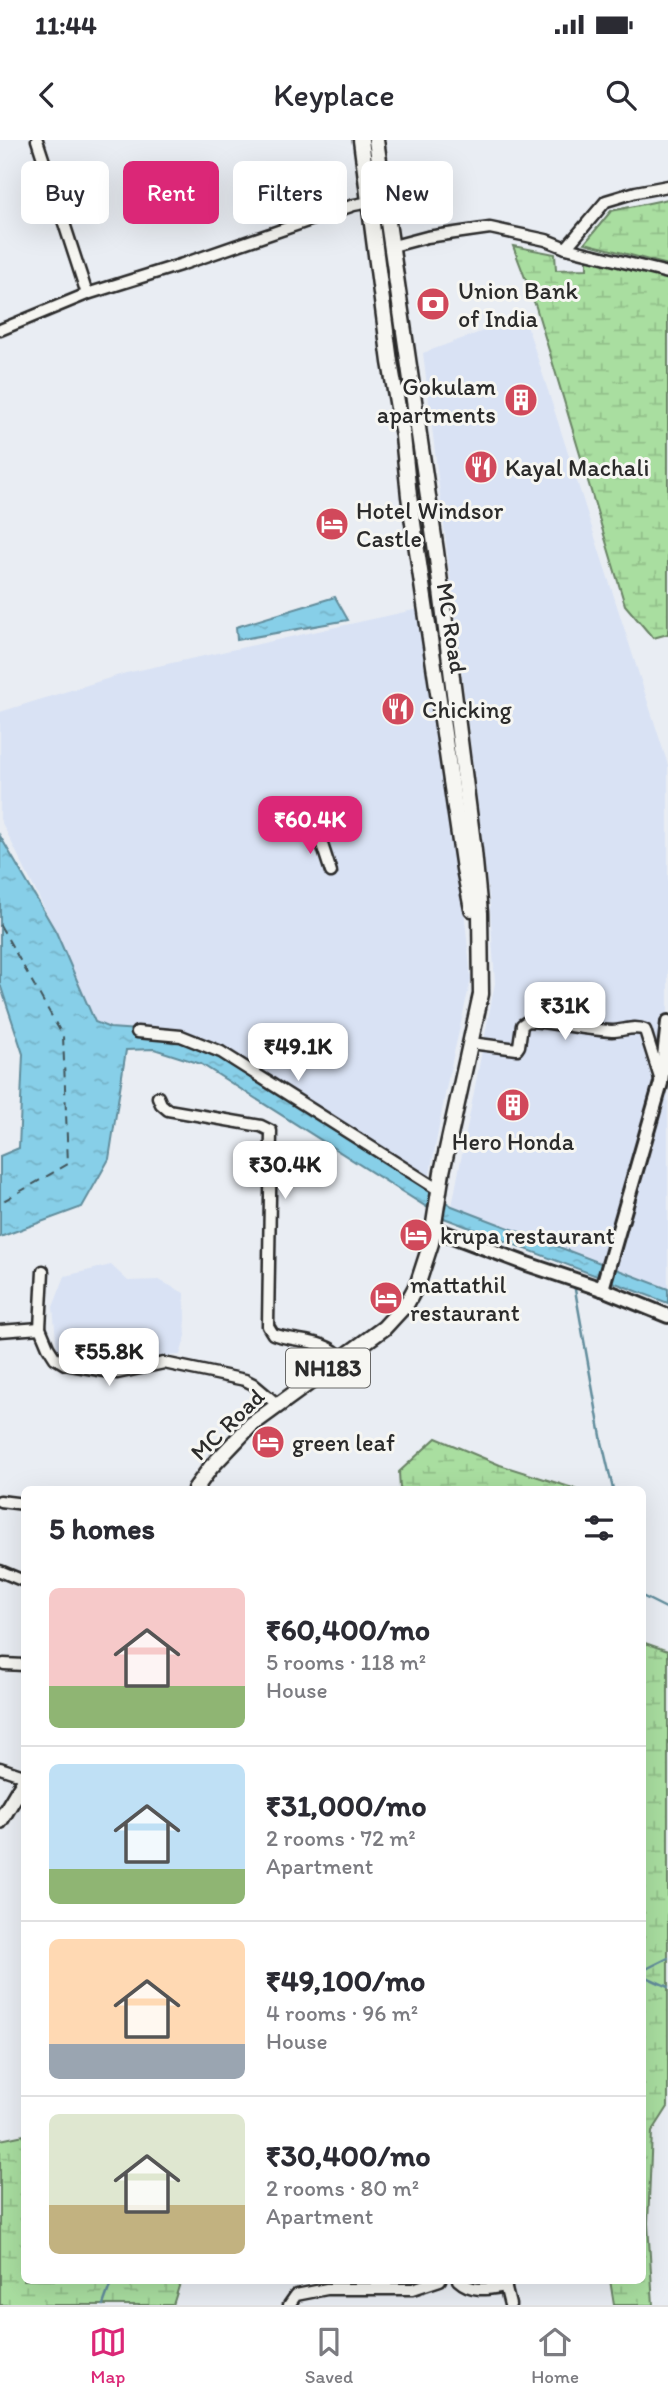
<!DOCTYPE html>
<meta charset="utf-8">
<style>
body{margin:0;font-family:Itim,sans-serif;background:#f7f7f7;color:#2b2b33;height:100vh;display:flex;flex-direction:column;font-size:26px;white-space:nowrap}
*{box-sizing:border-box;margin:0}
p{font-size:23px;color:#7c7c81}
.icon{flex:none;width:38px;height:38px;fill:none;stroke:currentColor;stroke-width:2;stroke-linecap:round;stroke-linejoin:round}
.map{position:relative;flex:1;overflow:hidden}
.details{position:absolute;left:21px;top:1346px;width:625px;height:798px;display:flex;flex-direction:column;background:#fff;border-radius:10px;box-shadow:0 7px 28px #0002}
.details>*{flex:none}
.top-card{position:absolute;left:21px;top:21px;width:626px;height:63px;display:flex;gap:14px}
.price{position:absolute;translate:-50% -60px;padding:0 16px;border-radius:14px;background:#fff;color:#222;font-size:23px;line-height:46px;filter:drop-shadow(0 2px 4px #0008)}
.price::after{content:'';position:absolute;left:50%;top:42px;width:21px;height:16px;margin-left:-10px;background:inherit;clip-path:polygon(0 0,100% 0,50% 100%)}
.price.active{background:#db2777;color:#fff}
ul{padding:0;list-style:none}
li{display:flex;align-items:center;gap:21px;height:175px;padding:0 28px}
li+li{border-top:2px solid #e1e1e2}
li span{display:grid;place-items:center;flex:none;width:196px;height:140px;border-radius:10px;color:#555}
li>.icon{margin-inline-start:auto}
span .icon{width:84px;height:84px;fill:#fffc;stroke-width:1}
li b{font-size:30px}
h2{display:flex;justify-content:space-between;align-items:center;height:84px;padding:0 28px;font-size:30px}
.chip{padding:0 24px;border-radius:10px;background:#fff;box-shadow:0 7px 28px #0002;font-size:24px;line-height:63px}
.chip.active{background:#db2777;color:#fff}
.status{display:flex;justify-content:space-between;align-items:center;height:49px;padding:0 35px;background:#fff;direction:ltr}
.status svg{height:19px;fill:currentColor}
header{display:flex;justify-content:space-between;align-items:center;height:91px;padding:0 28px;background:#fff;font-size:32px;font-weight:600}
.tab-bar{display:flex;justify-content:space-around;align-items:center;height:98px;border-top:2px solid #e1e1e2;background:#fff;font-size:19px;color:#7c7c81}
.tab-bar a{display:grid;justify-items:center;gap:4px}
.tab-bar .active{color:#db2777}
.map>svg:first-child{display:block}
.built{fill:#d9e2f4}
.wetland{fill:url(#wetland-marsh);stroke:#6a8466;stroke-width:2}
.water{fill:url(#water-ripples);stroke:#628d9c;stroke-width:2}
.lines{fill:none;stroke-linecap:round;stroke-linejoin:round}
.stream{stroke:#628d9c;stroke-width:2.5}
.ferry{stroke:#42545a;stroke-width:2;stroke-dasharray:9 7;stroke-linecap:butt}
.minor-casing{stroke:#2b2b2b;stroke-width:15}
.major-casing{stroke:#2b2b2b;stroke-width:18}
.highway-casing{stroke:#2b2b2b;stroke-width:19}
.minor{stroke:#f6f6f2;stroke-width:10}
.major{stroke:#f6f6f2;stroke-width:12}
.highway{stroke:#f6f6f2;stroke-width:14}
.labels{text-anchor:middle;dominant-baseline:central;stroke-width:6;stroke-linejoin:round;paint-order:stroke}
.shield{fill:#f6f6f2;stroke:#686867;stroke-width:2}
.shield-label{font-size:23px;font-weight:bold;fill:#2b2b2b}
.poi-label{font-size:24px;fill:#2b2b2b;stroke:#f6f6f2;text-anchor:start}
.street-label{font-size:24px;fill:#2b2b2b;stroke:#f6f6f2}
</style>
<div class="status"><b>11:44</b><svg viewBox="0 0 49 12"><path d="M0 12V9h3v3zM5 12V6h3v6zM10 12V3h3v9zM15 12V0h3v12zM26 1h20v11H26zM47 4h2v5h-2z"/></svg></div>
<header><svg class="icon" aria-label="back" viewBox="0 0 24 24"><path d="M15 5l-7 7 7 7"/></svg>Keyplace<svg class="icon" aria-label="search" viewBox="0 0 24 24"><circle cx="10" cy="10" r="6"/><path d="M15 15l6 6"/></svg></header>
<div class="map">
<svg width="668" height="2165" viewBox="0 0 668 2165">
<defs>
<pattern id="wetland-marsh" width="20" height="14" patternUnits="userSpaceOnUse" patternTransform="scale(1.75)"><rect width="20" height="14" fill="#a9dea0"/><path d="M1 5h8M5 5V1M11 12h8M15 12V8" fill="none" stroke="#92bf8a"/></pattern>
<pattern id="water-ripples" width="26" height="14" patternUnits="userSpaceOnUse" patternTransform="scale(1.75)"><rect width="26" height="14" fill="#87cfe8"/><path d="M2 4q2-2 4 0t4 0M15 11q2-2 4 0t4 0" fill="none" stroke="#75b2c7"/></pattern>
</defs>
<rect width="100%" height="100%" fill="#e9edf3"/>
<filter id="ink" filterUnits="userSpaceOnUse"><feTurbulence type="fractalNoise" baseFrequency=".0143" numOctaves="2"/><feDisplacementMap in="SourceGraphic" scale="14" xChannelSelector="R" yChannelSelector="G"/><feConvolveMatrix kernelMatrix="1 2 1 2 8 2 1 2 1" color-interpolation-filters="sRGB"/></filter>
<g filter="url(#ink)">
<g class="built">
<polygon points="524,176 668,625 668,1149 452,1066 495,843 490,767 423,213"/>
<polygon points="423,468 459,718 471,839 448,939 427,1050 241,928 95,882 56,792 0,679 0,572 126,533"/>
<polygon points="111,1125 128,1141 159,1140 184,1153 186,1196 180,1215 144,1218 119,1227 106,1226 57,1210 53,1167 65,1136"/>
</g>
<g class="wetland">
<polygon points="668,59 668,125 585,103 611,71"/>
<polygon points="513,106 555,114 556,130 587,129 587,119 668,139 668,494 653,498 625,465 536,167"/>
<polygon points="436,1298 500,1325 576,1349 400,1349 399,1332"/>
<polygon points="642,1502 668,1511 668,1967 652,1992 648,2083 653,2165 614,2165 610,2140 642,2140"/>
<polygon points="24,1995 24,2140 181,2140 173,2165 0,2165 0,2000"/>
</g>
<g class="water">
<polygon points="335,457 348,480 237,500 236,487"/>
<polygon points="0,696 56,792 95,882 110,888 167,892 193,900 241,928 452,1066 668,1149 668,1163 444,1078 201,924 154,909 126,910 109,1019 82,1067 0,1097 0,1016 19,1008 23,914 0,844"/>
</g>
<g class="lines">
<g class="stream">
<polyline points="574,1144 602,1302 613,1349"/>
<polyline points="642,1456 668,1469"/>
<polyline points="642,1831 668,1818"/>
<polyline points="642,1835 668,1847"/>
<polyline points="103,2165 112,2140"/>
</g>
<polyline class="ferry" points="0,785 63,896 68,1024 0,1063"/>
<defs>
<g id="minor">
<polyline points="37,0 87,154"/>
<polyline points="393,106 427,97 490,88 546,100 566,108 668,133"/>
<polyline points="566,108 606,61 636,52 668,46"/>
<polyline points="0,190 87,154 183,124 354,65 370,62"/>
<polyline points="318,692 331,732"/>
<polyline points="137,892 181,896 221,912 439,1050"/>
<path d="M471 903 517 909 519 906 522 885 528 881C556 882 583 890 612 891 623 891 634 885 645 890L660 938"/>
<path d="M158 957 161 964 168 970 261 986 271 991 268 1186 273 1194C297 1203 324 1198 342 1218"/>
<polyline points="43,1131 40,1188 48,1207 55,1218 65,1224 117,1233 164,1223 245,1240 253,1244 278,1265"/>
<polyline points="0,1191 40,1188"/>
<polyline points="0,1361 24,1364"/>
<polyline points="0,1431 24,1441"/>
<polyline points="4,1524 24,1525"/>
<polyline points="0,1628 24,1636"/>
<path d="M458 2140C472 2153 489 2149 506 2146"/>
<polyline points="504,2141 510,2165"/>
<polyline points="289,2165 296,2155 327,2149 413,2149 440,2140"/>
</g>
<g id="major">
<polyline points="434,1089 527,1124 602,1149 668,1176"/>
<polyline points="602,1149 661,943 668,882"/>
</g>
<g id="highway">
<polyline points="361,0 390,222 403,296 409,356 464,729 472,769"/>
<polyline points="195,1349 211,1327 251,1285 384,1188 407,1163 418,1143 431,1103 442,1032 481,854 480,773 474,711 436,411 376,0"/>
<polyline points="0,1681 24,1641"/>
</g>
</defs>
<use href="#minor" class="minor-casing"/>
<use href="#major" class="major-casing"/>
<use href="#highway" class="highway-casing"/>
<use href="#minor" class="minor"/>
<use href="#major" class="major"/>
<use href="#highway" class="highway"/>
</g>
</g>
<defs>
<symbol id="bank-disc" viewBox="-11 -11 22 22"><circle r="9.5" fill="#d1495b" stroke="#f6f6f2"/><path d="M-6-4H6V4H-6ZM0-2.3a2.3 2.3 0 1 0 0 4.6a2.3 2.3 0 1 0 0-4.6Z" fill="#fff"/></symbol>
<symbol id="building-disc" viewBox="-11 -11 22 22"><circle r="9.5" fill="#d1495b" stroke="#f6f6f2"/><path d="M-4-6H4V6H1V3H-1V6H-4ZM-2.5-4.3h1.7v1.8h-1.7ZM.8-4.3h1.7v1.8H.8ZM-2.5-1h1.7V.8h-1.7ZM.8-1h1.7V.8H.8Z" fill="#fff"/></symbol>
<symbol id="restaurant-disc" viewBox="-11 -11 22 22"><circle r="9.5" fill="#d1495b" stroke="#f6f6f2"/><path d="M-5-6h1v4h1v-4h1v4h1v-4h1v5L-1.5 .5V6h-2V.5L-5-1ZM5-6V6H3V1.5H1.5Q1.5-4 5-6Z" fill="#fff"/></symbol>
<symbol id="hotel-disc" viewBox="-11 -11 22 22"><circle r="9.5" fill="#d1495b" stroke="#f6f6f2"/><path d="M-6-4.5h1.5V1H6V5H4.5V3h-9V5H-6ZM-4 0a1.8 1.8 0 1 1 3.6 0ZM.5 0V-2.5h3Q6-2.5 6 0Z" fill="#fff"/></symbol>
</defs>
<g fill-rule="evenodd">
<use href="#bank-disc" x="414" y="145" width="38" height="38"/>
<use href="#building-disc" x="502" y="241" width="38" height="38"/>
<use href="#restaurant-disc" x="462" y="308" width="38" height="38"/>
<use href="#hotel-disc" x="313" y="365" width="38" height="38"/>
<use href="#restaurant-disc" x="379" y="550" width="38" height="38"/>
<use href="#building-disc" x="494" y="946" width="38" height="38"/>
<use href="#hotel-disc" x="397" y="1076" width="38" height="38"/>
<use href="#hotel-disc" x="367" y="1139" width="38" height="38"/>
<use href="#hotel-disc" x="249" y="1283" width="38" height="38"/>
</g>
<g class="labels">
<rect class="shield" x="286" y="1208.5" width="84" height="39" rx="5"/>
<g class="shield-label">
<text x="328" y="1228">NH183</text>
</g>
<g class="poi-label">
<text x="458" y="150">Union Bank<tspan x="458" dy="28">of India</tspan></text>
<text x="496" y="246" text-anchor="end">Gokulam<tspan x="496" dy="28">apartments</tspan></text>
<text x="505" y="327">Kayal Machali</text>
<text x="356" y="370">Hotel Windsor<tspan x="356" dy="28">Castle</tspan></text>
<text x="422" y="569">Chicking</text>
<text x="513" y="1001" text-anchor="middle">Hero Honda</text>
<text x="440" y="1095">krupa restaurant</text>
<text x="410" y="1144">mattathil<tspan x="410" dy="28">restaurant</tspan></text>
<text x="292" y="1302">green leaf</text>
</g>
<g class="street-label">
<text transform="translate(452 488) rotate(81)">MC Road</text>
<text transform="translate(227 1284) rotate(-44)">MC Road</text>
</g>
</g>
</svg>
<b class="price active" style="left:310px;top:716px">₹60.4K</b>
<b class="price" style="left:565px;top:902px">₹31K</b>
<b class="price" style="left:298px;top:943px">₹49.1K</b>
<b class="price" style="left:285px;top:1061px">₹30.4K</b>
<b class="price" style="left:109px;top:1248px">₹55.8K</b>
<div class="top-card">
<a class="chip">Buy</a>
<a class="chip active">Rent</a>
<a class="chip">Filters</a>
<a class="chip">New</a>
</div>
<section class="details">
<h2>5 homes<svg class="icon" aria-label="filters" viewBox="0 0 24 24"><path d="M4 7h16M4 17h16"/><circle cx="9" cy="7" r="2"/><circle cx="15" cy="17" r="2"/></svg></h2>
<ul>
<li><span style="background:linear-gradient(#f6c9c9 70%,#8fb573 0)"><svg class="icon" aria-label="home" viewBox="0 0 24 24"><path d="M3 11l9-7 9 7M6 9v11h12V9"/></svg></span><div><b>₹60,400/mo</b><p>5 rooms · 118 m²</p><p>House</p></div></li>
<li><span style="background:linear-gradient(#bfe0f5 75%,#8fb573 0)"><svg class="icon" aria-label="home" viewBox="0 0 24 24"><path d="M3 11l9-7 9 7M6 9v11h12V9"/></svg></span><div><b>₹31,000/mo</b><p>2 rooms · 72 m²</p><p>Apartment</p></div></li>
<li><span style="background:linear-gradient(#ffd9b3 75%,#9aa5b1 0)"><svg class="icon" aria-label="home" viewBox="0 0 24 24"><path d="M3 11l9-7 9 7M6 9v11h12V9"/></svg></span><div><b>₹49,100/mo</b><p>4 rooms · 96 m²</p><p>House</p></div></li>
<li><span style="background:linear-gradient(#dfe7d0 65%,#c2b280 0)"><svg class="icon" aria-label="home" viewBox="0 0 24 24"><path d="M3 11l9-7 9 7M6 9v11h12V9"/></svg></span><div><b>₹30,400/mo</b><p>2 rooms · 80 m²</p><p>Apartment</p></div></li>
</ul>
</section>
</div>
<nav class="tab-bar">
<a class="active"><svg class="icon" aria-label="map" viewBox="0 0 24 24"><path d="M3 6l6-2 6 2 6-2v14l-6 2-6-2-6 2zM9 4v14M15 6v14"/></svg>Map</a>
<a><svg class="icon" aria-label="saved" viewBox="0 0 24 24"><path d="M7 4h10v16l-5-4-5 4z"/></svg>Saved</a>
<a><svg class="icon" aria-label="home" viewBox="0 0 24 24"><path d="M3 11l9-7 9 7M6 9v11h12V9"/></svg>Home</a>
</nav>
